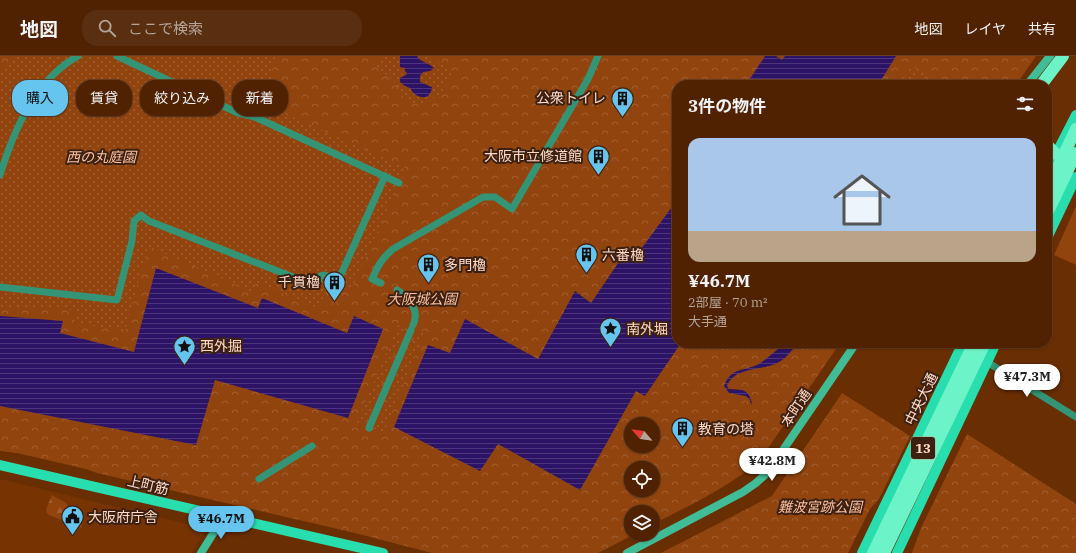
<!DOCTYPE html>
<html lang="ja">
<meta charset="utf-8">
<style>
body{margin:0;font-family:"IBM Plex Serif","Noto Sans JP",serif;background:#5a2f11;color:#f1f3f6;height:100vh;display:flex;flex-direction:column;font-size:15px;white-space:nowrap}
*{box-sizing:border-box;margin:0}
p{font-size:13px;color:#b4a499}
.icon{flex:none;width:22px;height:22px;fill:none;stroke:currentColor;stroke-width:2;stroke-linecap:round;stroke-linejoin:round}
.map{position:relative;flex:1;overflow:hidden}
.sheet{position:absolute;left:672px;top:24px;width:380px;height:268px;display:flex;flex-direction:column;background:#502202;border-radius:16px;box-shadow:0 1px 3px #0004,0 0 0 1px #673f24}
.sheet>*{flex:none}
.guide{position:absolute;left:12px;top:24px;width:380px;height:36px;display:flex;gap:8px}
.needle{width:26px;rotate:298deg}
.tools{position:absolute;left:624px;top:361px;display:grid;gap:8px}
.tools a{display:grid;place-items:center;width:36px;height:36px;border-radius:50%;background:#502202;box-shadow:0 1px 3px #0004,0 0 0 1px #673f24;font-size:20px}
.price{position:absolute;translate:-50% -34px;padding:0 9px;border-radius:14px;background:#fff;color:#222;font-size:13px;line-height:26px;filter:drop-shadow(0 1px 2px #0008)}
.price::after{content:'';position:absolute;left:50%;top:24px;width:12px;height:9px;margin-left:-6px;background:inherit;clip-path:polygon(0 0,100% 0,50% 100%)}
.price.on{background:#65c5ee;color:#111}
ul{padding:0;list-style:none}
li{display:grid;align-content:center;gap:8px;height:212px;padding:0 16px}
li span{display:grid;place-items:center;height:124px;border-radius:12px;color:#555}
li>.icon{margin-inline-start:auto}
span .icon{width:72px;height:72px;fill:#fffc;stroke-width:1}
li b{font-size:17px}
h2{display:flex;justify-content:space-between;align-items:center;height:48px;padding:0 16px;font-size:17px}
.pill{padding:0 14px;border-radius:16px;background:#502202;box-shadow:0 1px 3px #0004,0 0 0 1px #673f24;font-size:14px;line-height:36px}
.pill.on{background:#65c5ee;color:#111}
header{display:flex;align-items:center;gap:24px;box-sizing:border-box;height:56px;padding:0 20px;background:#502202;border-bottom:1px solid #673f24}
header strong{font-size:19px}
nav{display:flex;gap:22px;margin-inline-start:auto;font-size:14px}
.search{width:280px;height:36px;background:#5a2f11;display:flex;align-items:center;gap:10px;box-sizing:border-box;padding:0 14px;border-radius:16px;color:#b4a499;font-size:15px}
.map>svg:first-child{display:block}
.built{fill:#773402}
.grass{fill:#92440f}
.forest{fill:url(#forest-firs)}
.park{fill:url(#park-crowns);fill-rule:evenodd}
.garden{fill:url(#garden-dots)}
.water{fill:url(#water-rules)}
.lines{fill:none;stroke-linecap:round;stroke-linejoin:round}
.street{stroke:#339576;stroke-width:7}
.secondary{stroke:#40bd97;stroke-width:8}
.primary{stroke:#28deae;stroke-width:10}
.highway{stroke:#6cf4c8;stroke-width:12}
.highway-bridge{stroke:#6cf4c8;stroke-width:12}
.labels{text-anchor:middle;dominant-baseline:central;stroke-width:4;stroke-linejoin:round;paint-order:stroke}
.shield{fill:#3c2011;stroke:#c4a290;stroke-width:1}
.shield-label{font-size:13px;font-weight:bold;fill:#fed9c6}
.poi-label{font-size:14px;fill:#fed9c6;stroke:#3c2011;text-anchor:start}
.park-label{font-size:14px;font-style:italic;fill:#fbc1a2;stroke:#3c2011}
.street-label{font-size:14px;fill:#fed9c6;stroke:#3c2011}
</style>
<header>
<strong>地図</strong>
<div class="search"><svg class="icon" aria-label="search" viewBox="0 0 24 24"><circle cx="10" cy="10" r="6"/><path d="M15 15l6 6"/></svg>ここで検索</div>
<nav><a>地図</a><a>レイヤ</a><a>共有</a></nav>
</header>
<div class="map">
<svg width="1076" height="497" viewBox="0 0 1076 497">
<defs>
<pattern id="forest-firs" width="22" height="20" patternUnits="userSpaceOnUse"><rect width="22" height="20" fill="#92440f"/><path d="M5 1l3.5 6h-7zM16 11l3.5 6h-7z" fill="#a25e30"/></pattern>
<pattern id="park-crowns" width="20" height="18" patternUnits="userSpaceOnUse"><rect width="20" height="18" fill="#92440f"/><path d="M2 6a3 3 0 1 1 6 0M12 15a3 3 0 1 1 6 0" fill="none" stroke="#a25e30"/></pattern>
<pattern id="garden-dots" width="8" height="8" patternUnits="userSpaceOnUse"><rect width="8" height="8" fill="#92440f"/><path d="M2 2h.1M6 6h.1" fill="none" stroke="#a25e30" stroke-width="1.8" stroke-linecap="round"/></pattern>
<pattern id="water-rules" width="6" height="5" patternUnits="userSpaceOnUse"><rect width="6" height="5" fill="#2c1366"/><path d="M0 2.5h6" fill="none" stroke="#4c357a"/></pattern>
</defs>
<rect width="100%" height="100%" fill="#6a2e03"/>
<polygon class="built" points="0,423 203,472 205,476 191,497 0,497"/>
<polygon class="grass" points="1076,150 1076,209 1054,199"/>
<polygon class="forest" points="52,439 66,447 75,463 81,468 82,472 49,459 46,456 47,451"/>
<g class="park">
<path d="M0 0H1036L1016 29H677V287H840L760 404C728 432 690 449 653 468V456H631V478H635L598 497H432L355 477 97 417 86 413 17 397 0 395ZM631 368H653V390H631ZM631 412H653V434H631Z"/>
<polygon points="842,337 910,380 879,443 870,453 848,497 661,497 772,440"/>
<polygon points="967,378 1076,448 1076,497 912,497 921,472"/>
</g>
<g class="garden">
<polygon points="19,0 229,0 237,6 241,0 275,0 266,49 406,112 352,232 345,230 342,238 327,232 318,252 256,226 253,236 148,190 125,275 75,267 75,254 0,251 0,16"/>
<polygon points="385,0 426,0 451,13 452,19 441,38 422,48 417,48 406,44 394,25 377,11 377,9 381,2 383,3"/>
<polygon points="912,10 926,19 923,23 917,20 912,29 900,29"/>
<polygon points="399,267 406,270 364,370 357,366"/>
<polygon points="417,275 424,278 383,378 375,375"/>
</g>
<g class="water">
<path d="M400 0H417C420 6 429 7 434 12L430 15 423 16 420 20V26L432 31C431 46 415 43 410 32L405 30 400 26V22L406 19 407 17 405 15V12L400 11Z"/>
<polygon points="765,0 776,0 782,4 785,0 896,0 878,29 746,29"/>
<polygon points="677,144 677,287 681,287 645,340 636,335 580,434 498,388 480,415 394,371 428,289 450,297 465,263 538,303 575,235 591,247 627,194 636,200"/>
<polygon points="156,212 258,252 262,242 347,277 354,260 383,273 348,362 215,324 196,389 0,350 0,260 63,265 60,277 134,296"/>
<path d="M786 287H799C792 293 787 302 779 306 762 316 736 309 727 330L729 333C742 334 748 332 752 347L751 349 750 344 746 340 729 337 724 330C732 310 744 316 759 308 768 302 777 293 786 287Z"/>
</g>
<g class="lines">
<g class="street">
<polyline points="117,0 238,57 255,61 399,127"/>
<path d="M0 119C14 74 34 25 78 0"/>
<path d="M381 227 372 223C378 210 381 203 393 193L483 141H495L512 153 588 23 598 0"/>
<polyline points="0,231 117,244 132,185 134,165 141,159 149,165 316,230 320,220 325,219 338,225 385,120"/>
<path d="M397 234C409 242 420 254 413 269"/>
<polyline points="987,306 1076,361"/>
<polyline points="369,372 411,274"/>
<polyline points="259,423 312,390"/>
</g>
<g class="secondary">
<polyline points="1027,29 1050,0"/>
<polyline points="201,497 214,476 226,461"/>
<polyline points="627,497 743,436 756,427 768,416 856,287"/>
</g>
<g class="primary">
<polyline points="1047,113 1056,98 1076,59"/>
<polyline points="1047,182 1076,121"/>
<polyline points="0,409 383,497"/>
<polyline points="862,497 963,287"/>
<polyline points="897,497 996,287"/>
</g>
<g class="highway">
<polyline points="1041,29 1063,0"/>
<polyline points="1047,89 1056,98"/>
<polyline points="1047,157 1055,141"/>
<polyline points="873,497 974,287"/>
<polyline points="884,497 985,287"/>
</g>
<g class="highway-bridge">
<polyline points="1047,134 1076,73"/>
<polyline points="1055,141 1076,97"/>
</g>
</g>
<defs>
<symbol id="building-pin" viewBox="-11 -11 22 30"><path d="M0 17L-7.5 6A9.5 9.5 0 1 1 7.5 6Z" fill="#65c5ee" stroke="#3c2011"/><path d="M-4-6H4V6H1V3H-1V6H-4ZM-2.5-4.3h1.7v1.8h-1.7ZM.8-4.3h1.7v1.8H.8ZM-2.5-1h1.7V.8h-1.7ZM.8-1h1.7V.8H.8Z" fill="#111"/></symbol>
<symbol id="sight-pin" viewBox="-11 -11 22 30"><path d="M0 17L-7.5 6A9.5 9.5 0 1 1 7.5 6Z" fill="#65c5ee" stroke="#3c2011"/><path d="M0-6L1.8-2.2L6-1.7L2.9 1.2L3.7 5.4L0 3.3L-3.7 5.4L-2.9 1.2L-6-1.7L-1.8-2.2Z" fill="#111"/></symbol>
<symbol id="civic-pin" viewBox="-11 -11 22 30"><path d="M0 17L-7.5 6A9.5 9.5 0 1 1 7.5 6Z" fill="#65c5ee" stroke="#3c2011"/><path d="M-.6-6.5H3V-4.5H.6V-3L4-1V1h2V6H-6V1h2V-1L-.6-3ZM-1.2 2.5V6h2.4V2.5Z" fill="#111"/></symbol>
</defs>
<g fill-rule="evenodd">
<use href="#building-pin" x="610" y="30" width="25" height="34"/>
<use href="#building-pin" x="586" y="88" width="25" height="34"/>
<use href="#building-pin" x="574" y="186" width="25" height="34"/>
<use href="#building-pin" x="416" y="196" width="25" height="34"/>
<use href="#building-pin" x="322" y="214" width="25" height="34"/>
<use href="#sight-pin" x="598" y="260" width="25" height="34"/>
<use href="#sight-pin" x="172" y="278" width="25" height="34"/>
<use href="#building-pin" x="670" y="360" width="25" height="34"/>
<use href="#civic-pin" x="60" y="448" width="25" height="34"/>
</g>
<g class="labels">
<rect class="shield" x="911" y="381" width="24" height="22" rx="3"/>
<g class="shield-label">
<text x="923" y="392">13</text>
</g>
<g class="poi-label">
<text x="606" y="42" text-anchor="end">公衆トイレ</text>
<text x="582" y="100" text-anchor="end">大阪市立修道館</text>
<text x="602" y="199">六番櫓</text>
<text x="444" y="209">多門櫓</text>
<text x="320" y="226" text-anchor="end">千貫櫓</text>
<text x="626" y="273">南外堀</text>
<text x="200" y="290">西外掘</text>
<text x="698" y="373">教育の塔</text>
<text x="88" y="461">大阪府庁舎</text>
</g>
<g class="park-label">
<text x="101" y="101">西の丸庭園</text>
<text x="422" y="243">大阪城公園</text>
<text x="820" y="451">難波宮跡公園</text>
</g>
<g class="street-label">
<text transform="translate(921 343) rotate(-64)">中央大通</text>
<text transform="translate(796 352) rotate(-56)">本町通</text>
<text transform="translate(148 429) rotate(13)">上町筋</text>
</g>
</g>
</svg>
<div class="tools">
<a><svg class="needle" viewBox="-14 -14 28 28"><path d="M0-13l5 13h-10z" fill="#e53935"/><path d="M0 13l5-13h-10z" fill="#b4a499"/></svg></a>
<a><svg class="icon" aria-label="locate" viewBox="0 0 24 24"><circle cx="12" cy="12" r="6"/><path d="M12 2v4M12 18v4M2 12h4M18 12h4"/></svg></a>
<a><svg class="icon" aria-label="layers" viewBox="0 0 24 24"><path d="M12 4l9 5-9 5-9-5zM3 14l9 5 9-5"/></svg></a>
</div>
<b class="price" style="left:1027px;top:342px">¥47.3M</b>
<b class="price" style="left:772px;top:426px">¥42.8M</b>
<b class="price on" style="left:221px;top:484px">¥46.7M</b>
<div class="guide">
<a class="pill on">購入</a>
<a class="pill">賃貸</a>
<a class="pill">絞り込み</a>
<a class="pill">新着</a>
</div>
<section class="sheet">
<h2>3件の物件<svg class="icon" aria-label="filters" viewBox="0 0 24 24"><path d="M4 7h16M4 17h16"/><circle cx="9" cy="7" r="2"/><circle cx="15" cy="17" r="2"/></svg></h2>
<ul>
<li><span style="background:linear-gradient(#a9c7e8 75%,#b9a48a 0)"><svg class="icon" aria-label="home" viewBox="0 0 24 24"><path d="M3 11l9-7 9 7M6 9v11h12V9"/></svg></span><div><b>¥46.7M</b><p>2部屋 · 70 m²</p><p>大手通</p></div></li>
</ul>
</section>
</div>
